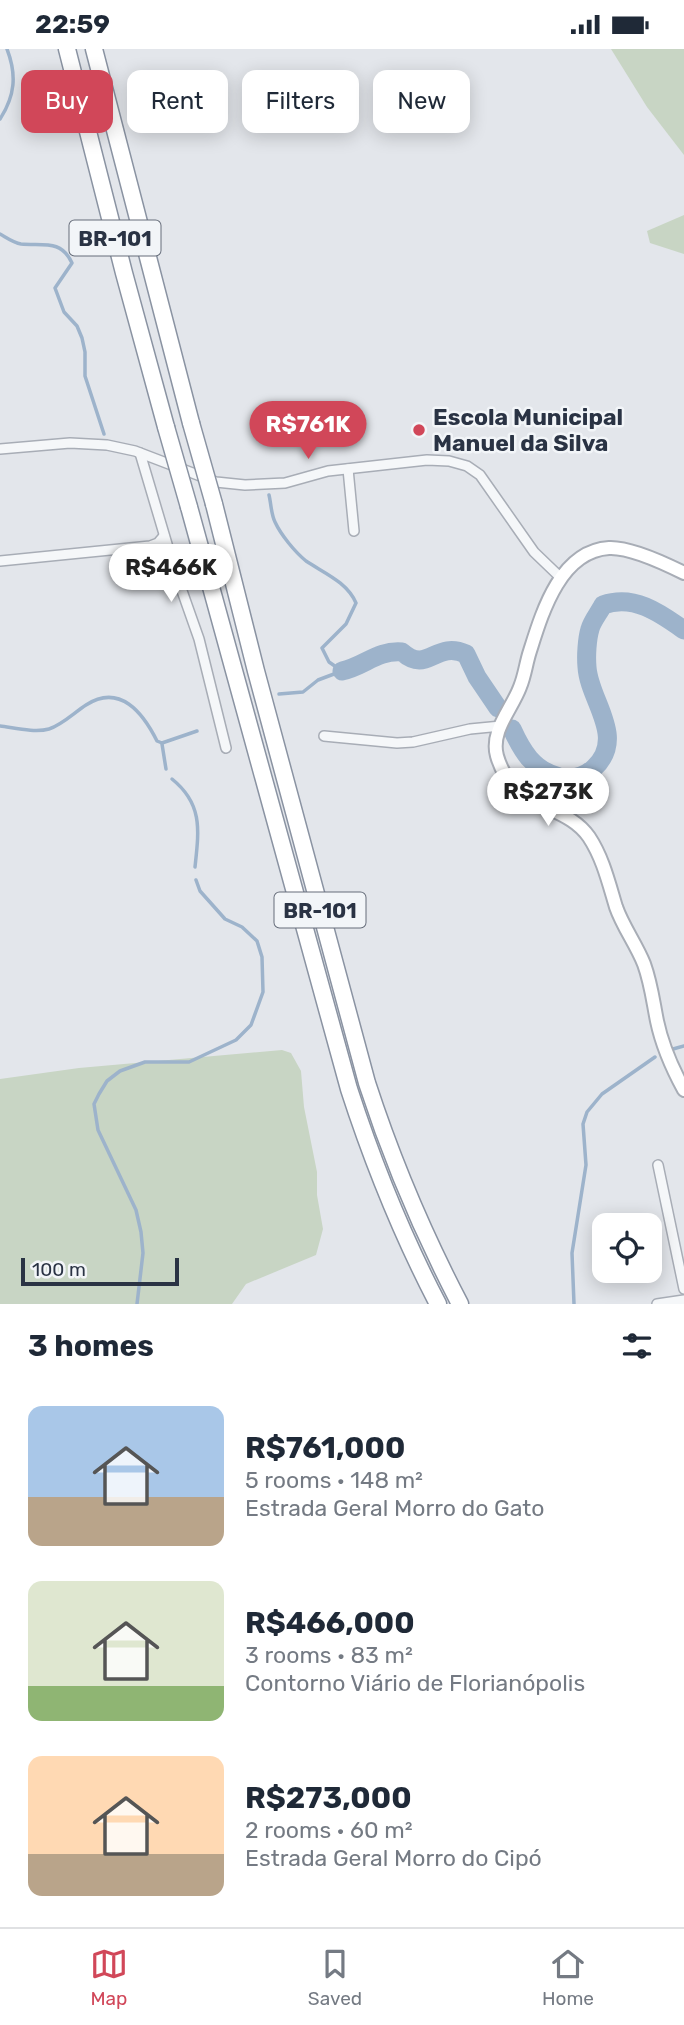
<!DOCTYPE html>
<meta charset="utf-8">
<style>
body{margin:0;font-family:Rubik,sans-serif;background:#f6f6f7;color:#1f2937;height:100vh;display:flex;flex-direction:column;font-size:26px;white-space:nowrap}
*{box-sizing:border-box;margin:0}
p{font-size:23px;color:#747a83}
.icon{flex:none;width:38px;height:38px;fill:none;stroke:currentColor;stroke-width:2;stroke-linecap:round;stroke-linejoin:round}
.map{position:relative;height:1255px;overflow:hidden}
.side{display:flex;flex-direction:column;background:#fff;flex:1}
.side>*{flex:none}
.hud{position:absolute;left:21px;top:21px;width:642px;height:63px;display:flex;gap:14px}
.buttons{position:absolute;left:592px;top:1164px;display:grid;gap:14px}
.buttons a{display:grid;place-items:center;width:70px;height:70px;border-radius:14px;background:#fff;box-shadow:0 4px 18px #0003;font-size:35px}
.scale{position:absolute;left:21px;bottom:18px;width:158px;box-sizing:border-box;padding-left:7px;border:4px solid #2a3344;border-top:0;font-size:19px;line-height:24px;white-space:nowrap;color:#2a3344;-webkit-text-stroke:5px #f2f5f8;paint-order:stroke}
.price{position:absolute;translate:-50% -60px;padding:0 16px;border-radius:24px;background:#fff;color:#222;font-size:23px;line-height:46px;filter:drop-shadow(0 2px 4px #0008)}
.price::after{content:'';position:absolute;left:50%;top:42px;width:21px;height:16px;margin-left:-10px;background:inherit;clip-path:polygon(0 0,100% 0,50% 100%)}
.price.on{background:#d14759;color:#fff}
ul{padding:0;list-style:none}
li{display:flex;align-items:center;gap:21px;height:175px;padding:0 28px}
li span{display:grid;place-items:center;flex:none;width:196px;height:140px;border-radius:14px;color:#555}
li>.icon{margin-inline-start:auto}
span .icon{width:84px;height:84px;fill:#fffc;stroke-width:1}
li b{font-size:30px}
h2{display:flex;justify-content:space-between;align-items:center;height:84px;padding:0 28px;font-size:30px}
.tag{padding:0 24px;border-radius:14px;background:#fff;box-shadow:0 4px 18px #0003;font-size:24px;line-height:63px}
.tag.on{background:#d14759;color:#fff}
.status{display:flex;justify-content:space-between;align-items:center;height:49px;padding:0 35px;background:#fff;direction:ltr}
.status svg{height:19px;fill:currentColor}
.menu{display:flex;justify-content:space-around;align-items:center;height:98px;border-top:2px solid #e0e1e3;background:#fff;font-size:19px;color:#747a83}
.menu a{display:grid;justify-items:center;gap:4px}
.menu .on{color:#d14759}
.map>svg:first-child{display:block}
.green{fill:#c8d5c4}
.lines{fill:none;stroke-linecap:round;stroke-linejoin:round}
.stream{stroke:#9db3cb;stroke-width:3.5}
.river{stroke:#9db3cb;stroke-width:19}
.street-casing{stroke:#a8adb6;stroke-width:12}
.secondary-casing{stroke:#a8adb6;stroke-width:16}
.highway-casing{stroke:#8a93a2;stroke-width:19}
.street{stroke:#f5f7f9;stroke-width:9}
.secondary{stroke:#fff;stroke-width:12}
.highway{stroke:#fff;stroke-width:16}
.highway-bridge-casing{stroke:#8a93a2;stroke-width:19;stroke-linecap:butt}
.highway-bridge{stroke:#fff;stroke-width:16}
.poi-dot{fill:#d14759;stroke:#f2f5f8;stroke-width:2.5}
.labels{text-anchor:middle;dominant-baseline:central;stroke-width:5;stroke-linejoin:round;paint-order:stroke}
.shield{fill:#f2f5f8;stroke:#666d7a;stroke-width:2}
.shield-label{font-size:21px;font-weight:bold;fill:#2a3344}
.poi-label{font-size:23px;font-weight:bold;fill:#2a3344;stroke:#f2f5f8;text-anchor:start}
</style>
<div class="status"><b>22:59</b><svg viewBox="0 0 49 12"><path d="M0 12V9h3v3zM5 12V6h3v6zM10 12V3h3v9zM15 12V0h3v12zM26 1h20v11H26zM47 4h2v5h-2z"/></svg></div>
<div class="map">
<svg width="684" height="1255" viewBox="0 0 684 1255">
<rect width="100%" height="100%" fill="#e3e6eb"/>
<g class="green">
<polygon points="611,0 684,0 684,106 647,58"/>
<polygon points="684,166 684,205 650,194 647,182"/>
<polygon points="282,1001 291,1004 301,1022 304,1058 317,1123 317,1146 323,1180 316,1206 246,1235 232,1255 0,1255 0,1030 79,1019"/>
</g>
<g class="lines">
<g class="stream">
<path d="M0 70C15 47 17 26 7 0"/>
<path d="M0 185C7 189 14 194 21 195 43 197 61 190 72 214L55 239 64 263 77 277 82 289 85 303V327L104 385"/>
<path d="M269 446C271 454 271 465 275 473 281 486 295 503 306 512 324 524 347 533 356 554L346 575 322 599 329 613 342 622"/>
<polyline points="279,645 303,643 318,631 342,622"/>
<path d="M0 677C15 679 35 684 49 680 62 676 75 663 86 656 120 634 143 664 157 692L162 694 197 682"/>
<polyline points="162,695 166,720"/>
<path d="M172 730C203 755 199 781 195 818"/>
<polyline points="673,1000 684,997"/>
<polyline points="137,1255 143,1204 141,1183 136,1161 98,1081 94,1055 99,1045 107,1032 120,1022 145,1013 189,1013 236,991 251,976 263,943 262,908 257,892 242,878 225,870 200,842 196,831"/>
<polyline points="574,1255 572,1204 586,1116 583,1075 587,1063 602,1045 655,1008"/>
</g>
<g class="river">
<path d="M342 622C365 617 377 601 402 603 428 626 435 591 466 605L477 628 498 659"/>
<path d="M512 680C522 702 533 721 559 728 572 731 584 728 594 719 627 688 589 652 587 618 586 607 587 590 590 580 592 572 599 564 603 556 634 545 660 564 684 581"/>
</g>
<defs>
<g id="street">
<polyline points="0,400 70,394 107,396 135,402 216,433 245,436 285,434 328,422 427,411 449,412 467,417 480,426 534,503 560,528"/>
<polyline points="140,404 175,522 199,590 226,699"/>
<polyline points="348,420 354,482"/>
<polyline points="0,512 150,497 158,494 164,487"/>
<polyline points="324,687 397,694 413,693 470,680 501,677"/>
<polyline points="658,1116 684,1240"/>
<polyline points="657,1255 684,1251"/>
</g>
<path id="secondary" d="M684 524C666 515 629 498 609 499 560 502 542 564 530 602 526 614 525 626 520 638 512 660 490 682 497 707 513 762 565 753 589 788 603 809 609 835 616 858 623 878 636 895 644 915 651 934 653 952 657 972 662 996 672 1019 684 1041"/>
<g id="highway">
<polyline points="67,0 124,224 166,378"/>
<polyline points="94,0 191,374"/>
<path d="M214 455 256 622 367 1034C392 1111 423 1184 460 1255"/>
<path d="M189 458 349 1040C373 1114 402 1186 438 1255"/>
</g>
</defs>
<use href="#street" class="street-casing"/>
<use href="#secondary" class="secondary-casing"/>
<use href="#highway" class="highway-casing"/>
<use href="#street" class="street"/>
<use href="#secondary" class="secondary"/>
<use href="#highway" class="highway"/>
<defs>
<g id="highway-bridge">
<polyline points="191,374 214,455"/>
<polyline points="166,378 189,458"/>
</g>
</defs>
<use href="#highway-bridge" class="highway-bridge-casing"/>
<use href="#highway-bridge" class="highway-bridge"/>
</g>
<circle class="poi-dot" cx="419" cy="381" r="7"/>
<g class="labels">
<g class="shield">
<rect x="69.5" y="171.5" width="91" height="35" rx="5"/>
<rect x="274.5" y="843.5" width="91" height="35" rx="5"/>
</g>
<g class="shield-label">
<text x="115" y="189">BR-101</text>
<text x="320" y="861">BR-101</text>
</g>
<g class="poi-label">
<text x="433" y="368">Escola Municipal<tspan x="433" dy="26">Manuel da Silva</tspan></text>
</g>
</g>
</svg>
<div class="buttons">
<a><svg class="icon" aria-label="locate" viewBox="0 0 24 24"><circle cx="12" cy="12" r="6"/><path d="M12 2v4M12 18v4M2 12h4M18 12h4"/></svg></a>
</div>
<div class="scale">100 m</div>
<b class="price on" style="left:308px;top:412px">R$761K</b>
<b class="price" style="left:171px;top:555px">R$466K</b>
<b class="price" style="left:548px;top:779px">R$273K</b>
<div class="hud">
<a class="tag on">Buy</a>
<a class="tag">Rent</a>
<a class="tag">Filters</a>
<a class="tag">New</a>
</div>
</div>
<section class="side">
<h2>3 homes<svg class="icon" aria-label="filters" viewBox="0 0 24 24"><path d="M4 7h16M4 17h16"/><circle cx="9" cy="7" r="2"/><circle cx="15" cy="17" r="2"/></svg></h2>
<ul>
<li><span style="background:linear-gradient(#a9c7e8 65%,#b9a48a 0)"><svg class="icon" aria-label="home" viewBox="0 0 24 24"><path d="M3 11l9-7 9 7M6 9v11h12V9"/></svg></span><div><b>R$761,000</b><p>5 rooms · 148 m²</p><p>Estrada Geral Morro do Gato</p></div></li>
<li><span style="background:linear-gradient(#dfe7d0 75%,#8fb573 0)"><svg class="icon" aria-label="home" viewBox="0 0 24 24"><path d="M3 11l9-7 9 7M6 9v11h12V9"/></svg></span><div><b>R$466,000</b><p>3 rooms · 83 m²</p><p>Contorno Viário de Florianópolis</p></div></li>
<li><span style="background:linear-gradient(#ffd9b3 70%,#b9a48a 0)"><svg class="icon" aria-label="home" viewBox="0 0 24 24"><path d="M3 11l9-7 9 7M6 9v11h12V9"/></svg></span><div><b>R$273,000</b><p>2 rooms · 60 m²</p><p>Estrada Geral Morro do Cipó</p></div></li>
</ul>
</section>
<nav class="menu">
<a class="on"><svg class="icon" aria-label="map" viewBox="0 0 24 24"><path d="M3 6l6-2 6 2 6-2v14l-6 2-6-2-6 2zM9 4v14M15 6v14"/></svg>Map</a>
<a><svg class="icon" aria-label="saved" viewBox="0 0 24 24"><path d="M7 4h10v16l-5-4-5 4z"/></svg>Saved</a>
<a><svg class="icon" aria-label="home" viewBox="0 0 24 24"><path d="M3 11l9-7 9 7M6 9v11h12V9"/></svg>Home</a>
</nav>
